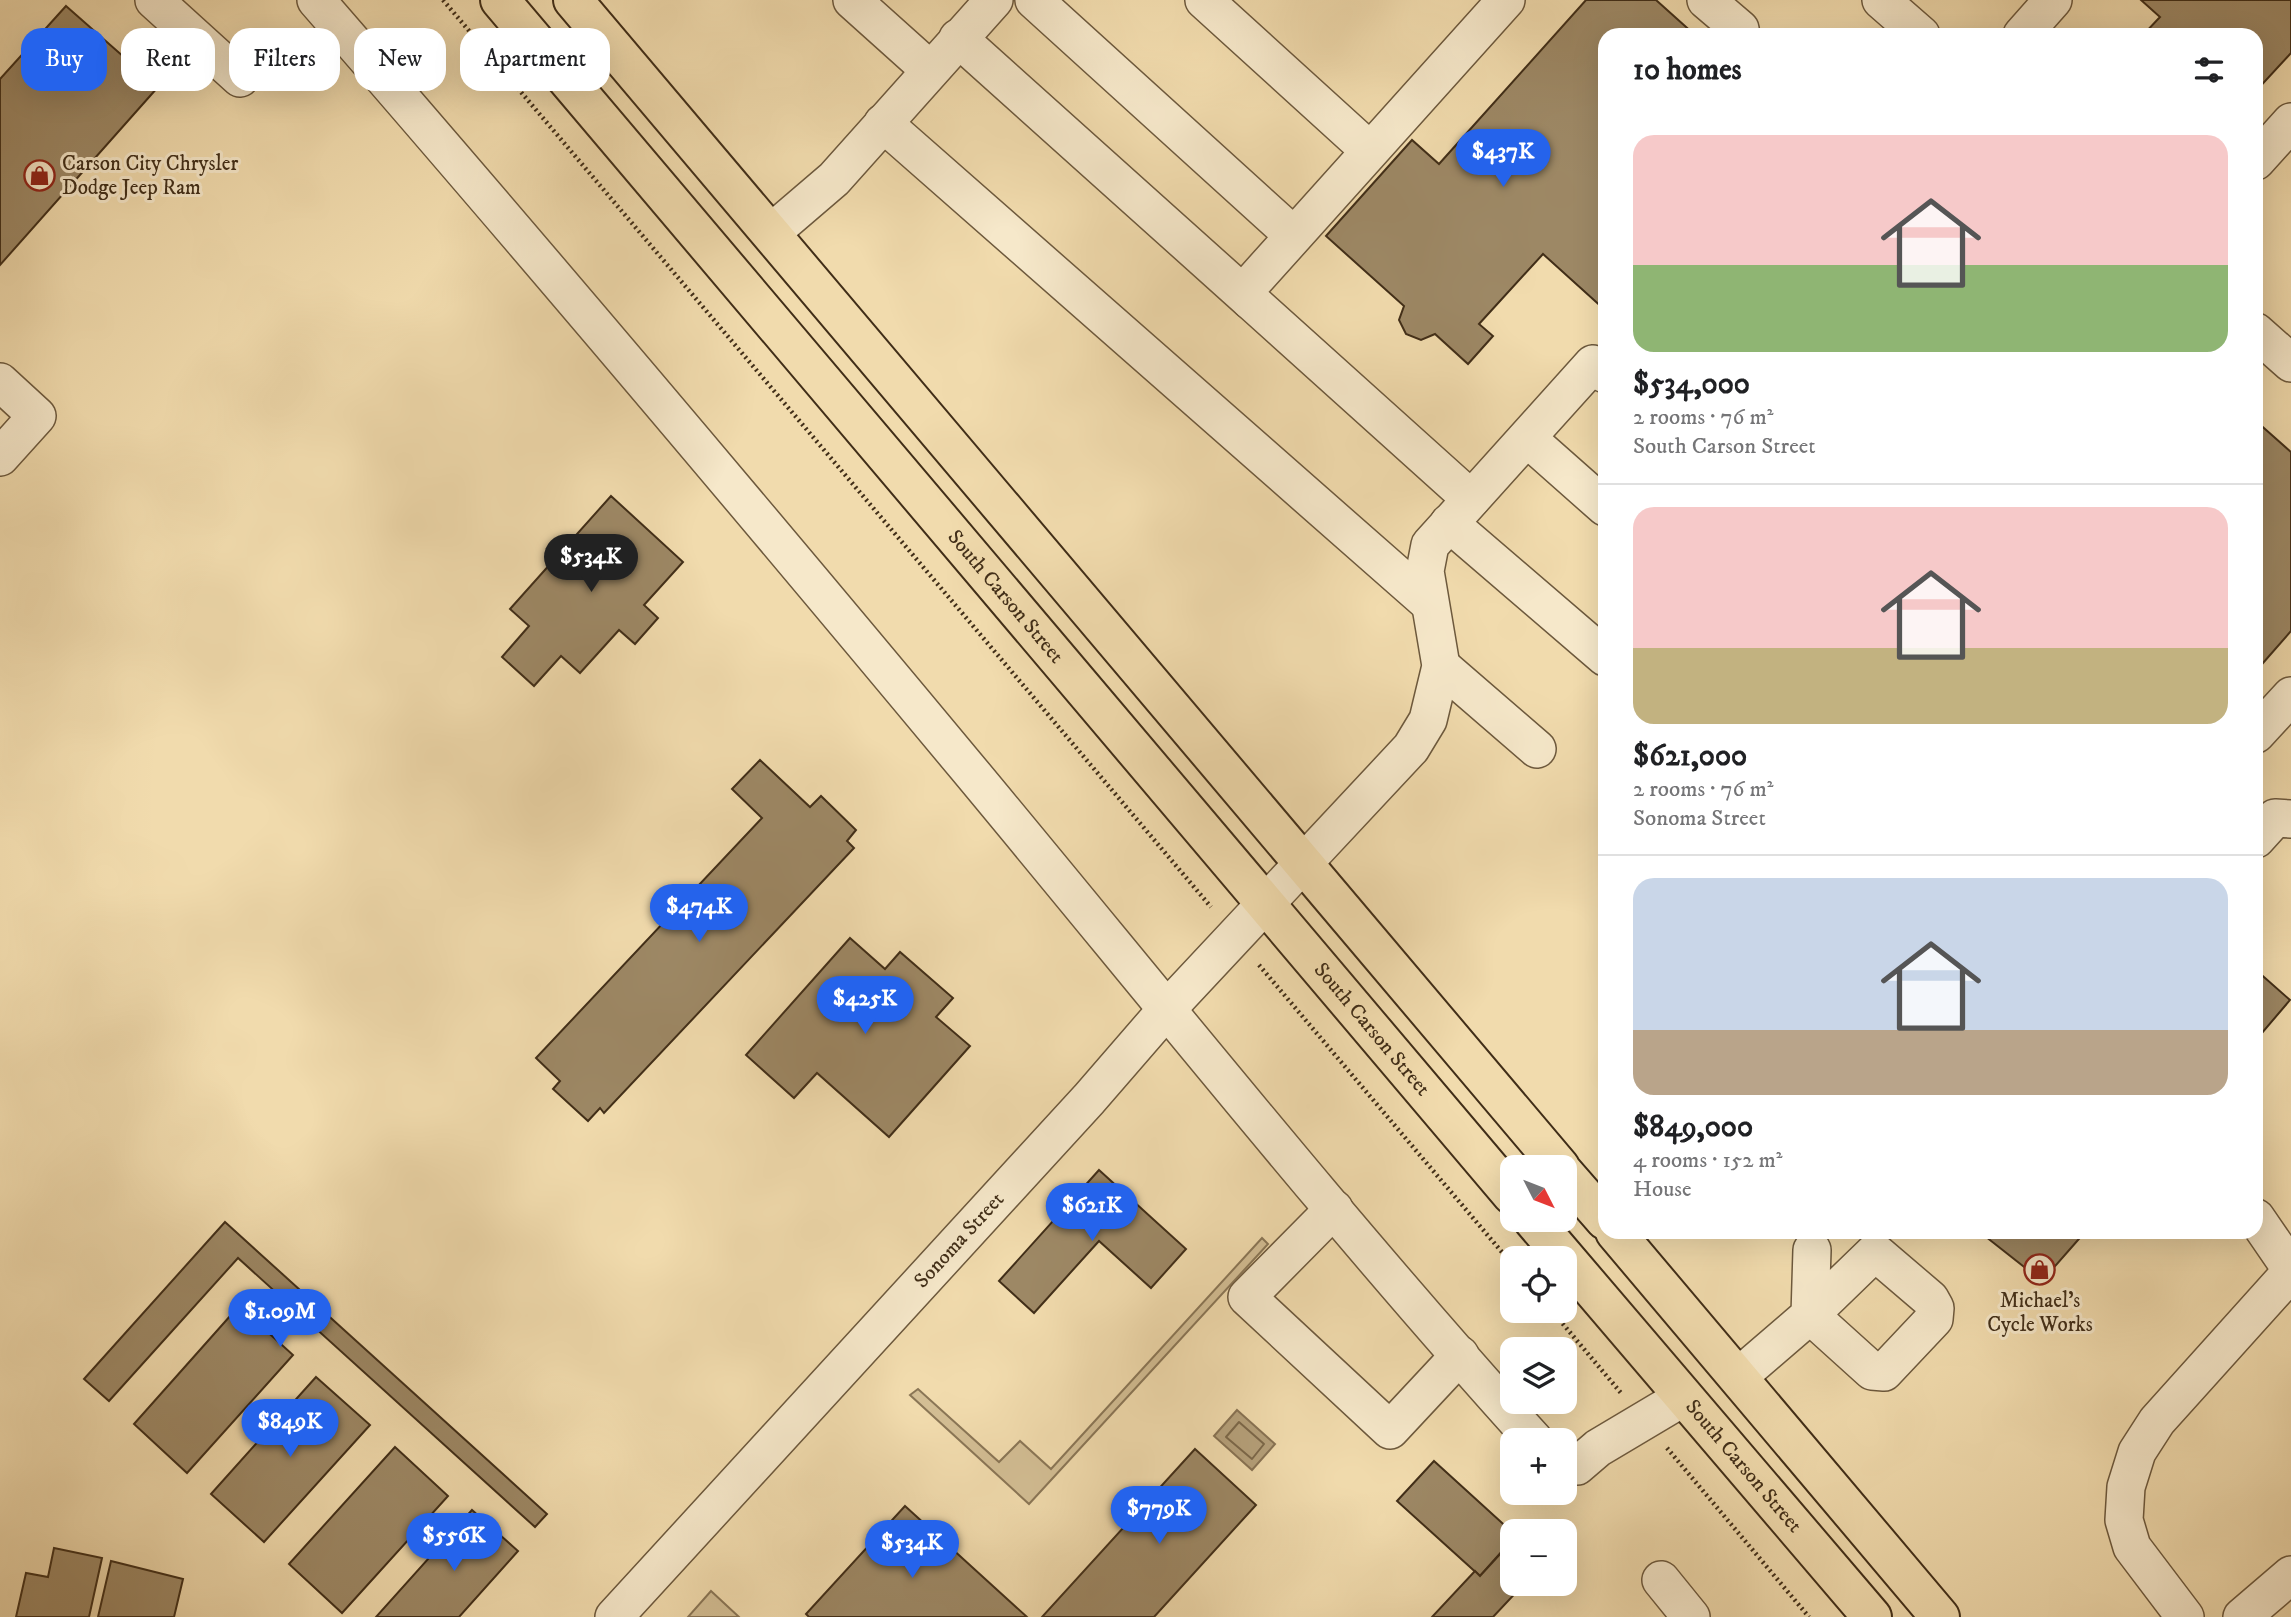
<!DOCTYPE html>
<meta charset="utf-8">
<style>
body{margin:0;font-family:"IM FELL DW Pica",serif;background:#f2f2f2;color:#202124;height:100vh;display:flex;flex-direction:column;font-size:26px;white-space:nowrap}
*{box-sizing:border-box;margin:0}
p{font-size:23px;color:#757577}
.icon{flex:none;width:38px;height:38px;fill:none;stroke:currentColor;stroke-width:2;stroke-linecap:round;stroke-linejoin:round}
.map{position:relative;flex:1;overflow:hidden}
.sheet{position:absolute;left:1598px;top:28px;width:665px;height:1211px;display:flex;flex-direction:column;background:#fff;border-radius:21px;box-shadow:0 7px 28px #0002}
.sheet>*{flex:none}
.guide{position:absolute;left:21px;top:28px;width:665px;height:63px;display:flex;gap:14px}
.needle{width:46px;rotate:132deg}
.controls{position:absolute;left:1500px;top:1155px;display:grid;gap:14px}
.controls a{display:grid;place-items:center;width:77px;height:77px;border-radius:14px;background:#fff;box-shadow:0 7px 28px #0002;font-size:35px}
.price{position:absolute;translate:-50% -60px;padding:0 16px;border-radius:24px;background:#2563eb;color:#fff;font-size:23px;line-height:46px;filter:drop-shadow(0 2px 4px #0008)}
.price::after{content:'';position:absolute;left:50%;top:42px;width:21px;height:16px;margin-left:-10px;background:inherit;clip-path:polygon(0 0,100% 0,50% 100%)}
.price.on{background:#222;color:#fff}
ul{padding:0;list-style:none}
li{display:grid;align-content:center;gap:14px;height:371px;padding:0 35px}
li+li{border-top:2px solid #e0e0e0}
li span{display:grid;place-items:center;height:217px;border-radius:21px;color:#555}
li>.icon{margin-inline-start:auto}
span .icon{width:126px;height:126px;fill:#fffc;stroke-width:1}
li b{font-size:30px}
h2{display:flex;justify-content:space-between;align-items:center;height:84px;padding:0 35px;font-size:30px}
.chip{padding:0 24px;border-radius:21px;background:#fff;box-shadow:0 7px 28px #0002;font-size:24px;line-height:63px}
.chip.on{background:#2563eb;color:#fff}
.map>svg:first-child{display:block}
.green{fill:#d3be94;stroke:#8a7656;stroke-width:2}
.water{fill:#b5a07a;stroke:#877253;stroke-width:2}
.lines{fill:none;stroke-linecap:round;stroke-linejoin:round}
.shore{stroke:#7b6749;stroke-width:2}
.building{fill:#9d8865;stroke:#412e18;stroke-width:2}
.minor-casing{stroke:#6d593d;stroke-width:40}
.major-casing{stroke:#412e18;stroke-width:42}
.path{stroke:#412e18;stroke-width:4.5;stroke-dasharray:2 3.5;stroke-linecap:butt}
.minor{stroke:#f6e8ca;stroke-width:37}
.major{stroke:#f1dbad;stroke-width:38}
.labels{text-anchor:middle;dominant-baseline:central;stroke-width:6;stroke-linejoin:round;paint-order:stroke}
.poi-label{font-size:21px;fill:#412e18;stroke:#f6e8ca;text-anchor:start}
.street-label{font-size:21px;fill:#412e18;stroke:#f6e8ca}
</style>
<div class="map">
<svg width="2291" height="1617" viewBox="0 0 2291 1617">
<rect width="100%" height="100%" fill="#f1dbad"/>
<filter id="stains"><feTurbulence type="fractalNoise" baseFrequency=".00286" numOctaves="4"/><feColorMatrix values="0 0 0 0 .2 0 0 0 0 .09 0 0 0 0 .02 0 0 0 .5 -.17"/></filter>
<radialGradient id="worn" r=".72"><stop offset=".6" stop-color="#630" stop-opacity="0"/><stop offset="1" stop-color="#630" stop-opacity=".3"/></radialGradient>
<g class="green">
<polygon points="1262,1238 1268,1244 1029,1504 910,1395 918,1389 999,1462 1020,1441 1051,1469"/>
<polygon points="711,1591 739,1617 688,1617"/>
</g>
<polygon class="water" points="1237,1410 1275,1444 1252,1470 1214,1436"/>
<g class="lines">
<polygon class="shore" points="1239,1422 1264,1444 1252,1459 1226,1437"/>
</g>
<g class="building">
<polygon points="1586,0 1656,0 1695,35 1605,35 1605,185 1600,190 1605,195 1605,310 1543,254 1479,324 1493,336 1468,364 1435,334 1421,340 1406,334 1399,320 1404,306 1326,236 1412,140 1439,164"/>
<polygon points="2141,0 2291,0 2291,53 2256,91 2256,35 2143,35 2160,17"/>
<polygon points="66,6 158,87 0,265 0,79"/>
<polygon points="2256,421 2291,452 2291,631 2256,671"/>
<polygon points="611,496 683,562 644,605 658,618 635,644 619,630 580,673 561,656 534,686 502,657 529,626 510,609"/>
<polygon points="760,760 810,807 821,796 856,830 847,841 854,848 604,1113 600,1108 588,1121 553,1089 560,1081 536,1058 762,818 732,789"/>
<polygon points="850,938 885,969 900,952 953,998 936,1017 970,1046 889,1137 817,1073 794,1098 746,1055"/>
<polygon points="2256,970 2290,1000 2256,1040"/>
<polygon points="1099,1170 1186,1249 1151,1288 1099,1241 1034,1313 999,1281"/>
<polygon points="225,1222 547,1514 535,1527 238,1258 109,1401 84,1379"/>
<polygon points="2085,1232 2042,1281 1981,1233 1982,1232"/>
<polygon points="239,1306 293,1355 187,1473 134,1424"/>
<polygon points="316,1377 370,1425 264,1542 211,1494"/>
<polygon points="395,1447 448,1496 342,1613 289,1564"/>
<polygon points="1195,1449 1256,1505 1154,1617 1042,1617"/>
<polygon points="1434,1461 1512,1532 1512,1540 1480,1576 1397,1501"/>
<polygon points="905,1506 1027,1617 809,1617 806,1614"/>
<polygon points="472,1510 518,1551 459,1617 376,1617"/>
<polygon points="1512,1541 1512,1584 1524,1584 1493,1617 1432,1617 1475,1571 1480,1576"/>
<polygon points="54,1548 102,1558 89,1617 16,1617 26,1573 48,1577"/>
<polygon points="111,1561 183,1579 174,1617 98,1617"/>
</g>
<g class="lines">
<defs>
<g id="minor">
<polyline points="154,0 240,78"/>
<path d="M316 0C536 253 752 509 966 766 1154 992 1337 1222 1534 1440"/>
<polyline points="852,0 930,70"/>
<polyline points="1034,0 1293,235"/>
<polyline points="1204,0 1369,150"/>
<polyline points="1706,0 1740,29 1741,35"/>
<polyline points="1881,0 1921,35"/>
<polyline points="2022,35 2053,0"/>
<polyline points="958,38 1251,301"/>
<polyline points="883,123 1429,603"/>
<polyline points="2256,161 2291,122"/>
<polyline points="771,233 834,179 994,0"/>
<polyline points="2256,332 2291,363"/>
<polyline points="0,382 37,416 0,457"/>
<polyline points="1527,438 1605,507"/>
<polyline points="1471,499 1251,301 1249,286 1506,0"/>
<polyline points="1449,523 1605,657"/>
<polyline points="1441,666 1537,749"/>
<polyline points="2256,734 2291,696"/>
<polyline points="2256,839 2275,818 2291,819"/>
<polyline points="1334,1209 1247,1297 1390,1430 1460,1355"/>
<polyline points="2256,1218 2291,1269"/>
<polyline points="1738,1377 1810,1315 1875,1252 1930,1299 1935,1308 1934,1319 1884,1372 1872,1371 1810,1315 1812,1250"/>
<polyline points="1564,1463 1577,1466 1598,1448 1682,1398"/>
<polyline points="1661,1580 1691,1617"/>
<path id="s1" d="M614 1617 1089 1099 1167 1009 1411 748 1428 720 1441 666 1425 571 1430 545 1593 364 1605 374"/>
<polyline points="2185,1617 2132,1547 2124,1520 2126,1487 2137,1452 2157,1421 2291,1272"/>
<polyline points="2242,1617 2291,1575"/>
</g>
<g id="major">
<path id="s2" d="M500 0 1512 1195"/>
<polyline points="573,0 1560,1167"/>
<polyline points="1564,1173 1605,1220"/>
<path id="s3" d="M1533 1220 1872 1617"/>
<polyline points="1615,1232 1940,1617"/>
</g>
</defs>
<use href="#minor" class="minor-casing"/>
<use href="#major" class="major-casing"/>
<g class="path">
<polyline points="443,0 1211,907"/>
<polyline points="1259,965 1512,1264"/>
<polyline points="1552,1311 1621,1393"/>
<polyline points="1667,1448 1809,1617"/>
</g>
<use href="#minor" class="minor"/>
<use href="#major" class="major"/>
</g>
<defs>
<symbol id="shop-ring" viewBox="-11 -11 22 22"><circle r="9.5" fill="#f6e8ca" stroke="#8f2418" stroke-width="1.5"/><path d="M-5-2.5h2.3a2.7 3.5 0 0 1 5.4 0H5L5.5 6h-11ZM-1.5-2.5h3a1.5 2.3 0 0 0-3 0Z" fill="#8f2418"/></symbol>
</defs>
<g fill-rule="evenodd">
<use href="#shop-ring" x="22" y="158" width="35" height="35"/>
<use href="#shop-ring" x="2022" y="1252" width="35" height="35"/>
</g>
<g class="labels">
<g class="poi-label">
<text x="62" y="164">Carson City Chrysler<tspan x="62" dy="24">Dodge Jeep Ram</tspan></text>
<text x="2040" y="1301" text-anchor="middle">Michael's<tspan x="2040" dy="24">Cycle Works</tspan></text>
</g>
<g class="street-label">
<text stroke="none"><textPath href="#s2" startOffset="782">South Carson Street</textPath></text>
<text stroke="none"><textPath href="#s2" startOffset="1349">South Carson Street</textPath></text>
<text stroke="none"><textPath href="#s1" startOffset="511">Sonoma Street</textPath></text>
<text stroke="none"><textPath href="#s3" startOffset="324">South Carson Street</textPath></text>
</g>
</g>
<rect width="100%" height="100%" filter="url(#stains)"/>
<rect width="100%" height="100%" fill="url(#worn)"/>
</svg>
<div class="controls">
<a><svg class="needle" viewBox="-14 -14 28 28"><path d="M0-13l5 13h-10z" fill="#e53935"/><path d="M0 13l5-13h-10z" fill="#757577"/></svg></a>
<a><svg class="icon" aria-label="locate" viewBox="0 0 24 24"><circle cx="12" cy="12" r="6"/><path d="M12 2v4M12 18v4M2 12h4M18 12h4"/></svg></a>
<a><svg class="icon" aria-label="layers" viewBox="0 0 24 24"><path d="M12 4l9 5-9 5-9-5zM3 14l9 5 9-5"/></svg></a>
<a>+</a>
<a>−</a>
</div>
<b class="price" style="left:1503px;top:189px">$437K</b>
<b class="price on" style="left:591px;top:594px">$534K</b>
<b class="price" style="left:699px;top:944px">$474K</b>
<b class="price" style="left:865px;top:1036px">$425K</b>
<b class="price" style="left:1092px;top:1243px">$621K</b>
<b class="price" style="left:280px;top:1349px">$1.09M</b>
<b class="price" style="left:290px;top:1459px">$849K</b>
<b class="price" style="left:1159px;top:1546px">$779K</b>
<b class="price" style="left:454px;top:1573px">$556K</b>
<b class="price" style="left:912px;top:1580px">$534K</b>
<div class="guide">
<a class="chip on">Buy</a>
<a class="chip">Rent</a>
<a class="chip">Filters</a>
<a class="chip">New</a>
<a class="chip">Apartment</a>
</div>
<section class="sheet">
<h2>10 homes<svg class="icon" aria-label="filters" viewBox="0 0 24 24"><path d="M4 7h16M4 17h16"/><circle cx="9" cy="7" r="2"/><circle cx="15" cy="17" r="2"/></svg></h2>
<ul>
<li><span style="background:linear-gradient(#f6c9c9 60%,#8fb573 0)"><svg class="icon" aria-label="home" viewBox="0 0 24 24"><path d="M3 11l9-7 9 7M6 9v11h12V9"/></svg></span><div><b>$534,000</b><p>2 rooms · 76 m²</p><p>South Carson Street</p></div></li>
<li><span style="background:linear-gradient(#f6c9c9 65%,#c2b280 0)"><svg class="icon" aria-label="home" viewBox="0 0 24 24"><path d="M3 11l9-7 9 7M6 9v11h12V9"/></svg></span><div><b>$621,000</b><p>2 rooms · 76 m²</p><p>Sonoma Street</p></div></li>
<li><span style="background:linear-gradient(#c9d6e8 70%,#b9a48a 0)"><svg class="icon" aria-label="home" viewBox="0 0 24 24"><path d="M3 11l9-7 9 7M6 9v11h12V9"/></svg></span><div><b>$849,000</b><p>4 rooms · 152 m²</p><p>House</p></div></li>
</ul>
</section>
</div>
